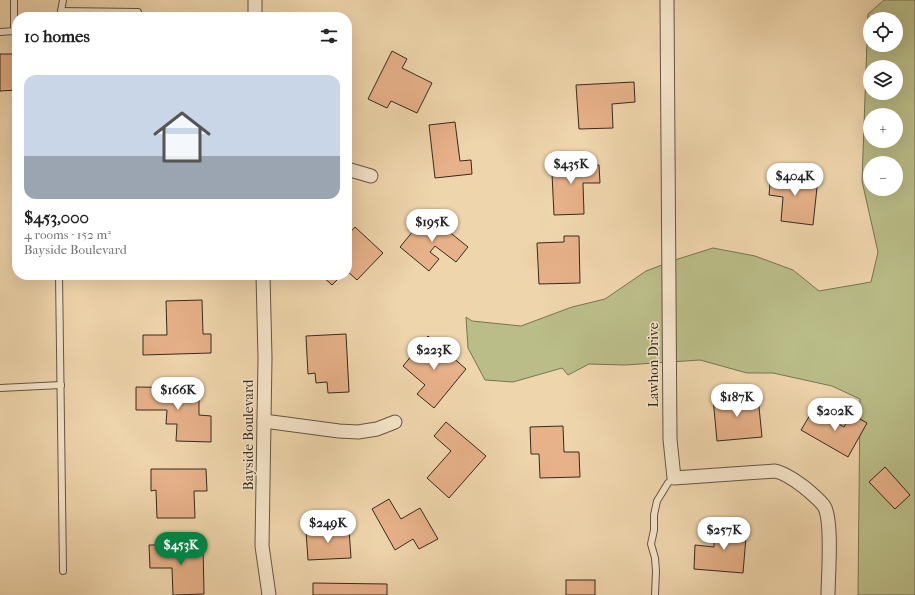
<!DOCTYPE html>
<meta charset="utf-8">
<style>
body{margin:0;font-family:"IM FELL French Canon",serif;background:#f2f2f2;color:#222;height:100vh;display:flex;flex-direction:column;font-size:15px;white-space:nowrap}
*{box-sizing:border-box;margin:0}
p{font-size:13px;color:#767676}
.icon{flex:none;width:22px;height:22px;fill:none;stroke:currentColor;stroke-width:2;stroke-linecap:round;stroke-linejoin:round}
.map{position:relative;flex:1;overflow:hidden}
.drawer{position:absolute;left:12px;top:12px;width:340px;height:268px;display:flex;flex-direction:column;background:#fff;border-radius:16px;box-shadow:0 4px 16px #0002}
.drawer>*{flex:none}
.buttons{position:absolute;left:863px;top:12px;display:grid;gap:8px}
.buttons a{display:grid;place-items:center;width:40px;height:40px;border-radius:50%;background:#fff;box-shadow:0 4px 16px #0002;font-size:20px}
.price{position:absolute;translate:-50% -34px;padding:0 9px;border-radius:14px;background:#fff;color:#222;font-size:13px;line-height:26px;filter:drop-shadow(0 1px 2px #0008)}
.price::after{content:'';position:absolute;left:50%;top:24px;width:12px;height:9px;margin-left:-6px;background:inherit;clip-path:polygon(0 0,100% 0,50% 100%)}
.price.on{background:#0b8043;color:#fff}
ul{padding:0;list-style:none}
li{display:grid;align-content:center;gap:8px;height:212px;padding:0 12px}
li+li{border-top:1px solid #e0e0e0}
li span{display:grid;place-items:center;height:124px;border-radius:12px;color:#555}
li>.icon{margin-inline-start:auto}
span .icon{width:72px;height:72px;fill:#fffc;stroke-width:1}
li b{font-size:17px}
h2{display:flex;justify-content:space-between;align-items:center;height:48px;padding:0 12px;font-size:17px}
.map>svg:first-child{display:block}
.green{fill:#babd88;stroke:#777454;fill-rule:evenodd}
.building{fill:#e7b189;stroke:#342a20}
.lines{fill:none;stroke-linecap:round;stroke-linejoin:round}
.service-casing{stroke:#635543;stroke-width:8}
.minor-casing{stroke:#635543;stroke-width:15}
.service{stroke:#f5e4c9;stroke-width:6}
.minor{stroke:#f5e4c9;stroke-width:13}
.labels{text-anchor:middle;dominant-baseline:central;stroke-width:3;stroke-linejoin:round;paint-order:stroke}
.street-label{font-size:14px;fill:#342a20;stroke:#f5e4c9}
</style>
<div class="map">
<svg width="915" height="595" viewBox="0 0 915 595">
<rect width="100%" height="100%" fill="#efd5ac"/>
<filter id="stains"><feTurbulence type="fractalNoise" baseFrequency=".005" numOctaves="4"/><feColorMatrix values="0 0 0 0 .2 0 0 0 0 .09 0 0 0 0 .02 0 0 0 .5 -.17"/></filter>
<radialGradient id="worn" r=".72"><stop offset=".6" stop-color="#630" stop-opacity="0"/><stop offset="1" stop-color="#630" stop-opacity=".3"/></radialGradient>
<path class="green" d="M884 0H915V595H858L860 399 832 386 773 373H747L700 360 625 365 589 364 568 375 562 368 513 382 485 380 468 348 466 317 472 321 521 326 572 307 605 299 646 271 678 259 713 248 755 256 793 270 819 291 871 282 878 252 862 181 868 14ZM870 19H896V45H870ZM870 67H896V93H870ZM870 115H896V141H870ZM870 163H896V189H870Z"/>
<g class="building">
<polygon points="392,51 407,59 402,68 432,83 417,113 391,101 387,108 368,99"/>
<polygon points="0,54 17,54 17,90 0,91"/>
<polygon points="347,79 351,79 350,126 347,125"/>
<polygon points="634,82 635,102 612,104 613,128 579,129 576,85"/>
<polygon points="455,122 460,161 471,160 472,174 435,178 429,125"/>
<polygon points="551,153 566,153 566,166 599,165 600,183 583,183 584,214 554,215"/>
<polygon points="771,173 818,178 813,225 781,221 783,197 769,195"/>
<polygon points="427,214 468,247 456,262 435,246 430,252 439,259 429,271 400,247"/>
<polygon points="355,227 383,253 357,280 347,271 347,236"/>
<polygon points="564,236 579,236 580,283 539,284 537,243 564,242"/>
<polygon points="321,275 342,275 332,285"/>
<polygon points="202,300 203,334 211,334 211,353 143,355 143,335 167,335 166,301"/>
<polygon points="346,334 349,392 328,393 327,382 316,383 315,373 308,374 306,336"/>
<polygon points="428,336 466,369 434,408 417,394 425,385 403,366"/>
<polygon points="136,387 199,388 199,415 211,416 211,442 176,441 177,424 166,424 167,410 136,410"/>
<polygon points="744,395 744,399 758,397 762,437 717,441 713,398"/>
<polygon points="813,410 844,427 851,414 867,423 848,457 801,430"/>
<polygon points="446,422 486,456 449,498 427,478 451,451 434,436"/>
<polygon points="563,426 564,452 579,452 580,477 540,478 539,454 531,454 530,427"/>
<polygon points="885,467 910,495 895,509 869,482"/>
<polygon points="151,469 206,469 207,491 194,491 195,518 157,518 156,490 151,491"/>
<polygon points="389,499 401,519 420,508 438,539 419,549 413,539 395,550 372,509"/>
<polygon points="725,523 747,525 743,573 694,569 695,545 714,547 714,535 724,536"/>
<polygon points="349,529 351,558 308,560 306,531"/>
<polygon points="149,545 203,545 204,594 173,595 172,568 150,568"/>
<rect x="566" y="580" width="29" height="15"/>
<polygon points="313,583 387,584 387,595 313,595"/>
</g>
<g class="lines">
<defs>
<g id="service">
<polyline points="61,11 138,12 139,17"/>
<polyline points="60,17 63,0"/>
<polyline points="0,32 14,31 14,0"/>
<polyline points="59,275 63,571"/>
<polyline points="0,388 61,385"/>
<polyline points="655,595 656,571 655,558 651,544 654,530 654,515 657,501 668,483 674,478"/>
</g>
<g id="minor">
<path d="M667 0 670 439 674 478 775 471C785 473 796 481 804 487 811 493 819 499 824 506 833 520 828 577 828 595"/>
<polyline points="255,17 255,0"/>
<polyline points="347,169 371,176"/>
<polyline points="263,275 265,358 262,546 269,595"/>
<polyline points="264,421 339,431 358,432 377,429 395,422"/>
</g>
</defs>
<use href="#service" class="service-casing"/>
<use href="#minor" class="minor-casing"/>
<use href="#service" class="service"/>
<use href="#minor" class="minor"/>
</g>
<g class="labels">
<g class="street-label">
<text transform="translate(653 365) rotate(-90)">Lawhon Drive</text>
<text transform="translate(248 435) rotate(-90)">Bayside Boulevard</text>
</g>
</g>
<rect width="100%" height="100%" filter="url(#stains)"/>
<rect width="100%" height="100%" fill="url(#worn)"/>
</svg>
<div class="buttons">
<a><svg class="icon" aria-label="locate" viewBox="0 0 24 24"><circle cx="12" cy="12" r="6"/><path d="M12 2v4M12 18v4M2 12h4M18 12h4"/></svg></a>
<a><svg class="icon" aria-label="layers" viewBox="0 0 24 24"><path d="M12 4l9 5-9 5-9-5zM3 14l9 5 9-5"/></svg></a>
<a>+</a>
<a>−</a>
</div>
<b class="price" style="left:571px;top:185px">$435K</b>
<b class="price" style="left:795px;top:197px">$404K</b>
<b class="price" style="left:432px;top:243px">$195K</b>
<b class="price" style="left:434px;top:371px">$223K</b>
<b class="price" style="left:178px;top:411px">$166K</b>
<b class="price" style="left:737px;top:418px">$187K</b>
<b class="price" style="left:835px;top:432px">$202K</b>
<b class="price" style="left:328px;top:544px">$249K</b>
<b class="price" style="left:724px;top:551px">$257K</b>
<b class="price on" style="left:181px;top:566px">$453K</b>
<section class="drawer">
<h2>10 homes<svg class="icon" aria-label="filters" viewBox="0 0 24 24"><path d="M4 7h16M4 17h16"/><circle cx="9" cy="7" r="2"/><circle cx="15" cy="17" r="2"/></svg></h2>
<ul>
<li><span style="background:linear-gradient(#c9d6e8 65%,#9aa5b1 0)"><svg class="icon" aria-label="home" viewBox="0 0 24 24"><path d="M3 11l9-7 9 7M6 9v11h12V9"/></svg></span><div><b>$453,000</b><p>4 rooms · 152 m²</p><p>Bayside Boulevard</p></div></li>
</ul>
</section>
</div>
